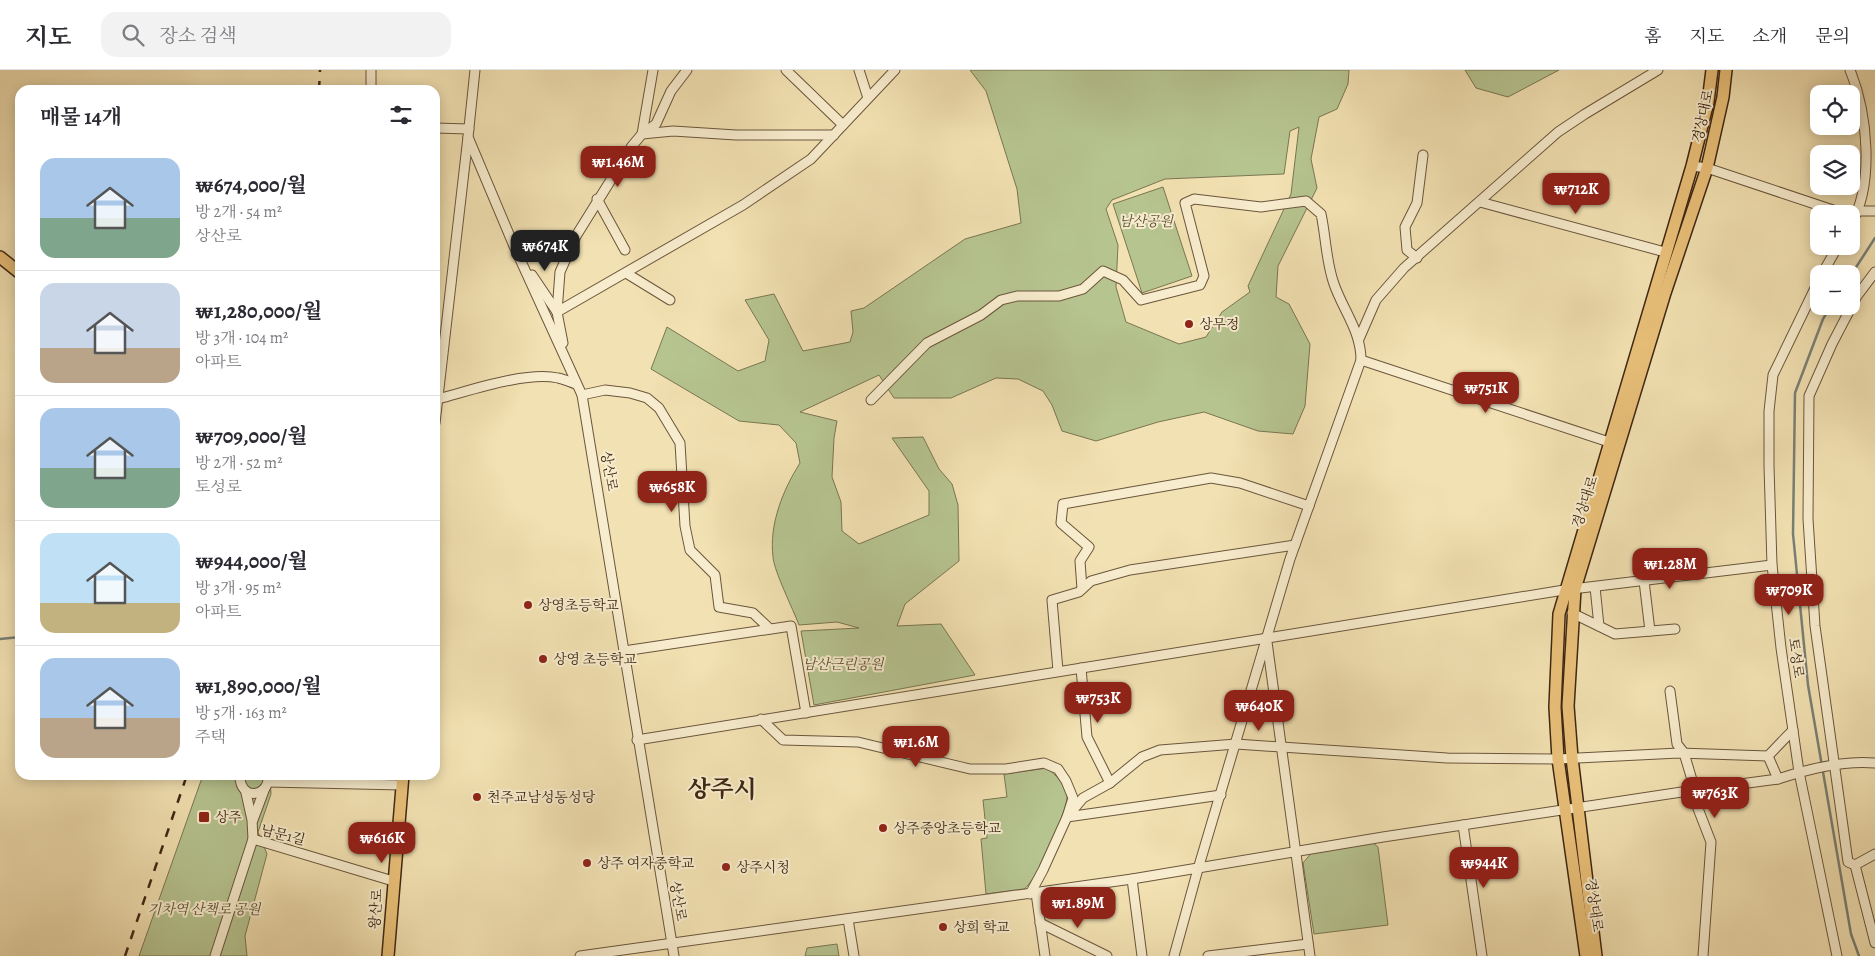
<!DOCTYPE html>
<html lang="ko">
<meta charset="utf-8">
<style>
body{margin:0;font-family:Alegreya,"Noto Serif KR",serif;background:#f2f2f3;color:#2b2b33;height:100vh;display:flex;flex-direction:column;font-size:19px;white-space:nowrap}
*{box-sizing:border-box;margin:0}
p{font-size:16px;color:#7c7c81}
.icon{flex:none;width:28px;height:28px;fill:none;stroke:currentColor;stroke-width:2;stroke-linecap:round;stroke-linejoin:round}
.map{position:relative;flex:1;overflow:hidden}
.panel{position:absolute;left:15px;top:15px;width:425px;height:695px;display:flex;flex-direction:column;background:#fff;border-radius:15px;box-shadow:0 2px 12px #0003}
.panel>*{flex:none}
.tools{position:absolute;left:1810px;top:15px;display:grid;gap:10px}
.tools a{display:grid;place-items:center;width:50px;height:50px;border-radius:10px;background:#fff;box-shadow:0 2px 12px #0003;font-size:25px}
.price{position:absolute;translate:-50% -42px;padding:0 11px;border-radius:10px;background:#8f2418;color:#fff;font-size:16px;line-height:32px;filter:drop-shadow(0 1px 2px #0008)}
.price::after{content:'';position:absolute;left:50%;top:30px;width:15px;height:11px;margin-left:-8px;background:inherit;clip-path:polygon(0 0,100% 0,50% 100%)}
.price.selected{background:#222;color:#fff}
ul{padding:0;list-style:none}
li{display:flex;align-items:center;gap:15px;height:125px;padding:0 25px}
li+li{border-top:1px solid #e1e1e2}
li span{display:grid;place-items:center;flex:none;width:140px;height:100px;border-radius:15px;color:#555}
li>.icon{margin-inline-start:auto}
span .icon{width:60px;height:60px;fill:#fffc;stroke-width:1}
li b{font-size:21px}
h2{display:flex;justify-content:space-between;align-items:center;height:60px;padding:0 25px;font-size:21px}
header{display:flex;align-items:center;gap:30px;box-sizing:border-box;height:70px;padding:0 25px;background:#fff;border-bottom:1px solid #e1e1e2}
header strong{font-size:24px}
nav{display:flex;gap:28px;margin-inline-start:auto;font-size:18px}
.search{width:350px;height:45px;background:#f2f2f3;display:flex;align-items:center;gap:12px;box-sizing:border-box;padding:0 18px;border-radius:15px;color:#7c7c81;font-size:19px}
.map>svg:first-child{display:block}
.green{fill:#b6c490;stroke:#7a7652;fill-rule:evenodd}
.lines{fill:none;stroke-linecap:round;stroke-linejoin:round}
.stream{stroke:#798076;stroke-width:2.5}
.minor-casing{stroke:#6b563c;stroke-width:11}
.major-casing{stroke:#3e2714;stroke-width:14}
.minor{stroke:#f7eccd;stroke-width:9}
.major{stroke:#e9c079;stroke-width:11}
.rail{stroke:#3e2714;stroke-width:2.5;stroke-dasharray:9 9;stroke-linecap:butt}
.poi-dot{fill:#8f2418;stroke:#f7eccd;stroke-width:2}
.labels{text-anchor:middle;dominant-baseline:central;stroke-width:4;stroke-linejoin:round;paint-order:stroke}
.street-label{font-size:14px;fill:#3e2714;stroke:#f7eccd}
.park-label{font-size:14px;font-style:italic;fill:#5c4e33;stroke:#f7eccd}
.poi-label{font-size:14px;fill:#3e2714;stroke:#f7eccd;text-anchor:start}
.town-label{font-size:24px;font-weight:bold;fill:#3e2714;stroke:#f7eccd}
</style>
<header>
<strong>지도</strong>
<div class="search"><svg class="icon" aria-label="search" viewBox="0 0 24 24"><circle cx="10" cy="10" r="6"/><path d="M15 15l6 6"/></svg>장소 검색</div>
<nav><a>홈</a><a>지도</a><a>소개</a><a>문의</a></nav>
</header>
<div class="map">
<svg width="1875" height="886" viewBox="0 0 1875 886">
<rect width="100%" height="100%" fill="#f2e1b2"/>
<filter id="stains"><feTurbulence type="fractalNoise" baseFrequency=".004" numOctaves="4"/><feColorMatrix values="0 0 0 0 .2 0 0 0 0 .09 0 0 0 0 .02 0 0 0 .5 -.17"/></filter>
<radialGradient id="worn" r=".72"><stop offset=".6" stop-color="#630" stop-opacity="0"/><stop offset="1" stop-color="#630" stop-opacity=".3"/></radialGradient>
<g class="green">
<path d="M970 0H1349L1348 14 1337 39 1319 47 1311 89 1317 118 1278 196 1276 227 1289 234 1310 274 1305 336 1293 364 1258 361 1204 342 1158 352 1096 371 1062 361 1052 335 1043 321 1018 309 996 308 951 328H894L879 305 800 342 837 351 834 368 832 407 841 432 842 461 859 474 929 445V421L892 368 923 367 939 399 952 414 958 435 959 491 905 534 897 556 941 554 975 605 814 635 801 561 859 558 837 552 799 555C793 539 774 501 773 487 769 454 783 420 800 393L796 373 779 355 739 351 651 299 667 257 738 301 765 291 769 270 745 230 774 224 803 281 850 272 853 262 851 241 864 238 965 169 1021 153 1017 119 986 21ZM1299 57 1291 124 1248 216 1250 222 1222 242 1206 267 1179 274 1126 252 1116 217 1118 175 1106 139 1112 130 1165 109 1284 104 1290 61Z"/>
<polygon points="1465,0 1559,0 1508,27 1476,18"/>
<polygon points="1163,117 1192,206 1142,223 1113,134"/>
<path d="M1047 698C1056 705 1065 714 1067 725 1069 739 1036 812 1024 819L986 824 981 769 987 768 983 730 1007 727 1004 704Z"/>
<polygon points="203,705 270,705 271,724 258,762 267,784 245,866 247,886 139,886"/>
<polygon points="1372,772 1378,777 1388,855 1314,864 1303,793 1313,781"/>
<polygon points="837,874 839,886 805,886 807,878"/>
</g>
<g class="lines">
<g class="stream">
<polyline points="1851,205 1875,168"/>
<polyline points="1831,236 1823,249 1795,323 1793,464 1808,615 1851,864 1859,886"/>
<polyline points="0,569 20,567"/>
</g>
<defs>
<g id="minor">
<polyline points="475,0 468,67 514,176 582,325 674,886"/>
<polyline points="653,0 642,64 673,61 736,65 834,65"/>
<polyline points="786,0 843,55"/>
<polyline points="859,0 868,28"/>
<path d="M1850 0C1867 42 1875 113 1851 154"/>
<polyline points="371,20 371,0"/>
<polyline points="435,58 469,59"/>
<polyline points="1692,96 1707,98 1845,144"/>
<polyline points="597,129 625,180"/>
<polyline points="1480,132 1665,182"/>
<polyline points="1859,141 1875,141"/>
<polyline points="1417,188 1407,180 1405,157 1417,133 1423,85"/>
<polyline points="626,203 670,230"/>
<polyline points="1822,204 1838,176"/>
<polyline points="532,205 557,242"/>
<polyline points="1819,210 1773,305 1769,341 1769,396 1772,495 1781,578 1799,702 1837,886"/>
<polyline points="557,242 560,202 576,166 632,76 642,64 656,54 671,21 687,0"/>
<polyline points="1359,269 1376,230 1404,198 1558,62 1585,44 1658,0"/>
<polyline points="563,273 557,242 743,135 811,89 895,0"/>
<polyline points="1361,290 1615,374"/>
<polyline points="582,325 605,320 630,323 647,328 659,338 680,373 685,456 690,480 715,505 719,537 753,543 770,559"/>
<path d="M438 329C469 321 526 301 558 308 564 309 570 312 576 314"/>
<path d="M871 330 927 273 981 245 1001 230 1017 226H1059L1083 219 1103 201 1123 210 1141 230 1200 215 1204 206 1185 133 1194 129 1261 137 1306 131 1321 144C1326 167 1326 192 1334 214 1343 240 1361 261 1361 290L1290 489 1198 799 1174 886"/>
<polyline points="435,353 468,67"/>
<polyline points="1644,511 1650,561"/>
<polyline points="1595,517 1599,556"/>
<polyline points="1082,519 1080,491 1089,477 1061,453 1063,434 1211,408 1240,413 1309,436"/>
<polyline points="1572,543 1615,564 1675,559"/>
<polyline points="1267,572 1310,886"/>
<polyline points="624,581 791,556 806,643"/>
<polyline points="1081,598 1087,667 1110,713"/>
<polyline points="1058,601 1052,530 1079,522 1091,511 1130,500 1295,475"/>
<polyline points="761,649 783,670 858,672 970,699 1006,699 1044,693 1058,699 1066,711 1073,728 1067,747 1221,725"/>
<polyline points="637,670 1564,520 1772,495"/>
<path d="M240 705C239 732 271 727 268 705"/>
<path d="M1778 709C1808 699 1843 690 1875 693"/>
<polyline points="268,712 402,715"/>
<polyline points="246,723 252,750 253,769"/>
<polyline points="253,750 265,718"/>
<polyline points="1463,755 1482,886"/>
<polyline points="1875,784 1855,795 1875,873"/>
<polyline points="1855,795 1848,792 1815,556 1808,449 1809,326 1832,274 1857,226 1875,202"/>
<polyline points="1132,809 1142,886"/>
<polyline points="1036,823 1045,886"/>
<polyline points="1030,824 1043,800 1067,747 1083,728 1110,713 1142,687 1160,680 1236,674 1447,688 1558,689 1679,683 1768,686 1793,660"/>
<polyline points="848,849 854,886"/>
<polyline points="1040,853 1107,886"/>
<polyline points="215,886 253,769 393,811"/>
<polyline points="580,886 1132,809 1383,767 1695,720 1684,683 1677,674 1670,621"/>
<polyline points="1208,886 1308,874"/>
<polyline points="1703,886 1711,772 1697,736 1695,720 1778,709 1768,686"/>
</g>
<g id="major">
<polyline points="0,187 20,203"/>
<polyline points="388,886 403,705"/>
<polyline points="1586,886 1558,689 1555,637 1559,544 1692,96 1708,32 1712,0"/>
<polyline points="1596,886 1572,688 1568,636 1575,519 1665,223 1707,98 1723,27 1726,0"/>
</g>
</defs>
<use href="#minor" class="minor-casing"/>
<use href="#major" class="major-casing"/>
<use href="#minor" class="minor"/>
<use href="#major" class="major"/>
<g class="rail">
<polyline points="319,20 320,0"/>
<polyline points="125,886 187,705"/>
</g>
</g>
<g class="poi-dot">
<circle cx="1189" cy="254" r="5"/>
<circle cx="528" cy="535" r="5"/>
<circle cx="543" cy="589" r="5"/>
<circle cx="477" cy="727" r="5"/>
<rect x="198" y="741" width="12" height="12" rx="2.5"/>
<circle cx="883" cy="758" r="5"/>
<circle cx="587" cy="793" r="5"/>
<circle cx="726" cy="797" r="5"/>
<circle cx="943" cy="857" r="5"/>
</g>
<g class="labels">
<g class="street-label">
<text transform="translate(1703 46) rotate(-78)">경상대로</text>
<text transform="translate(609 401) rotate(80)">상산로</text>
<text transform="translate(1585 432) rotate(-72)">경상대로</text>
<text transform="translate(1796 588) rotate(82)">토성로</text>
<text transform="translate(283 765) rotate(14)">남문1길</text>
<text transform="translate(678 831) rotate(80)">상산로</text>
<text transform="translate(1594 835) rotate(82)">경상대로</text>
<text transform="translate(376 839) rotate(-86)">왕산로</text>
</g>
<g class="park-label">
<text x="1146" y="151">남산공원</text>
<text x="843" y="594">남산근린공원</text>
<text x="204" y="839">기차역 산책로 공원</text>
</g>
<g class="poi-label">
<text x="1199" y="254">상무정</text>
<text x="538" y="535">상영초등학교</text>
<text x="553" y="589">상영 초등학교</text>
<text x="487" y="727">천주교남성동성당</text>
<text x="215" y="747">상주</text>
<text x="893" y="758">상주중앙초등학교</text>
<text x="597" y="793">상주 여자중학교</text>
<text x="736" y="797">상주시청</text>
<text x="953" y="857">상희 학교</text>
</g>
<g class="town-label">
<text x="722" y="719">상주시</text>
</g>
</g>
<rect width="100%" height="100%" filter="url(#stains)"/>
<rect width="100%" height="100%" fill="url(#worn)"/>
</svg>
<div class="tools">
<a><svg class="icon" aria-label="locate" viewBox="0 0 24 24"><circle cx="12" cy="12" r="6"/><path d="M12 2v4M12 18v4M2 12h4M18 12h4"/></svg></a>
<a><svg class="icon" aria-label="layers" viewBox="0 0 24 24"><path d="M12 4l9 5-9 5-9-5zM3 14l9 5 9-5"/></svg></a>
<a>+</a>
<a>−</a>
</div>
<b class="price" style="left:618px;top:118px">₩1.46M</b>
<b class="price" style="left:1576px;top:145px">₩712K</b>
<b class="price selected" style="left:545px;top:202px">₩674K</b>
<b class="price" style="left:1486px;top:344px">₩751K</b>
<b class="price" style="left:672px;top:443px">₩658K</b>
<b class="price" style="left:1670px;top:520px">₩1.28M</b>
<b class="price" style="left:1789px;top:546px">₩709K</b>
<b class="price" style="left:1098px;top:654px">₩753K</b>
<b class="price" style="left:1259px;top:662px">₩640K</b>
<b class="price" style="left:916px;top:698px">₩1.6M</b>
<b class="price" style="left:1715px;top:749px">₩763K</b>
<b class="price" style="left:382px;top:794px">₩616K</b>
<b class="price" style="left:1484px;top:819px">₩944K</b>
<b class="price" style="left:1078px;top:859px">₩1.89M</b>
<section class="panel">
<h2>매물 14개<svg class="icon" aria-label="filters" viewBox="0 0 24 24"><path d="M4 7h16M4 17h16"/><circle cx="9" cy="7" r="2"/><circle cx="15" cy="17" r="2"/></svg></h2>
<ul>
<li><span style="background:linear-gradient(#a9c7e8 60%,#7fa58c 0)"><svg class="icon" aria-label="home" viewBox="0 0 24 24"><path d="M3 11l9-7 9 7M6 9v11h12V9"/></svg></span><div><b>₩674,000/월</b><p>방 2개 · 54 m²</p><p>상산로</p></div></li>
<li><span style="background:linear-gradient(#c9d6e8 65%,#b9a48a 0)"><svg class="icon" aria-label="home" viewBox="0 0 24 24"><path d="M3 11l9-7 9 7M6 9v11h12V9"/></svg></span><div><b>₩1,280,000/월</b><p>방 3개 · 104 m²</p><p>아파트</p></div></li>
<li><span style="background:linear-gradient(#a9c7e8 60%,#7fa58c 0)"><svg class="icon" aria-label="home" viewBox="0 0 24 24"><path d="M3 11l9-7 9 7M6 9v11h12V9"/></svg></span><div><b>₩709,000/월</b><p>방 2개 · 52 m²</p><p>토성로</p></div></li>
<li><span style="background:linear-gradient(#bfe0f5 70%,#c2b280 0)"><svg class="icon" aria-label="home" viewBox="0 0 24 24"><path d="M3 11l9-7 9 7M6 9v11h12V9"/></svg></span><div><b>₩944,000/월</b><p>방 3개 · 95 m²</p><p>아파트</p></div></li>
<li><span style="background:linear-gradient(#a9c7e8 60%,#b9a48a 0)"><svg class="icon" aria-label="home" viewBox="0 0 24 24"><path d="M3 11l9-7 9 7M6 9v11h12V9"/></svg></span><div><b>₩1,890,000/월</b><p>방 5개 · 163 m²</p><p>주택</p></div></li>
</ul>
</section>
</div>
